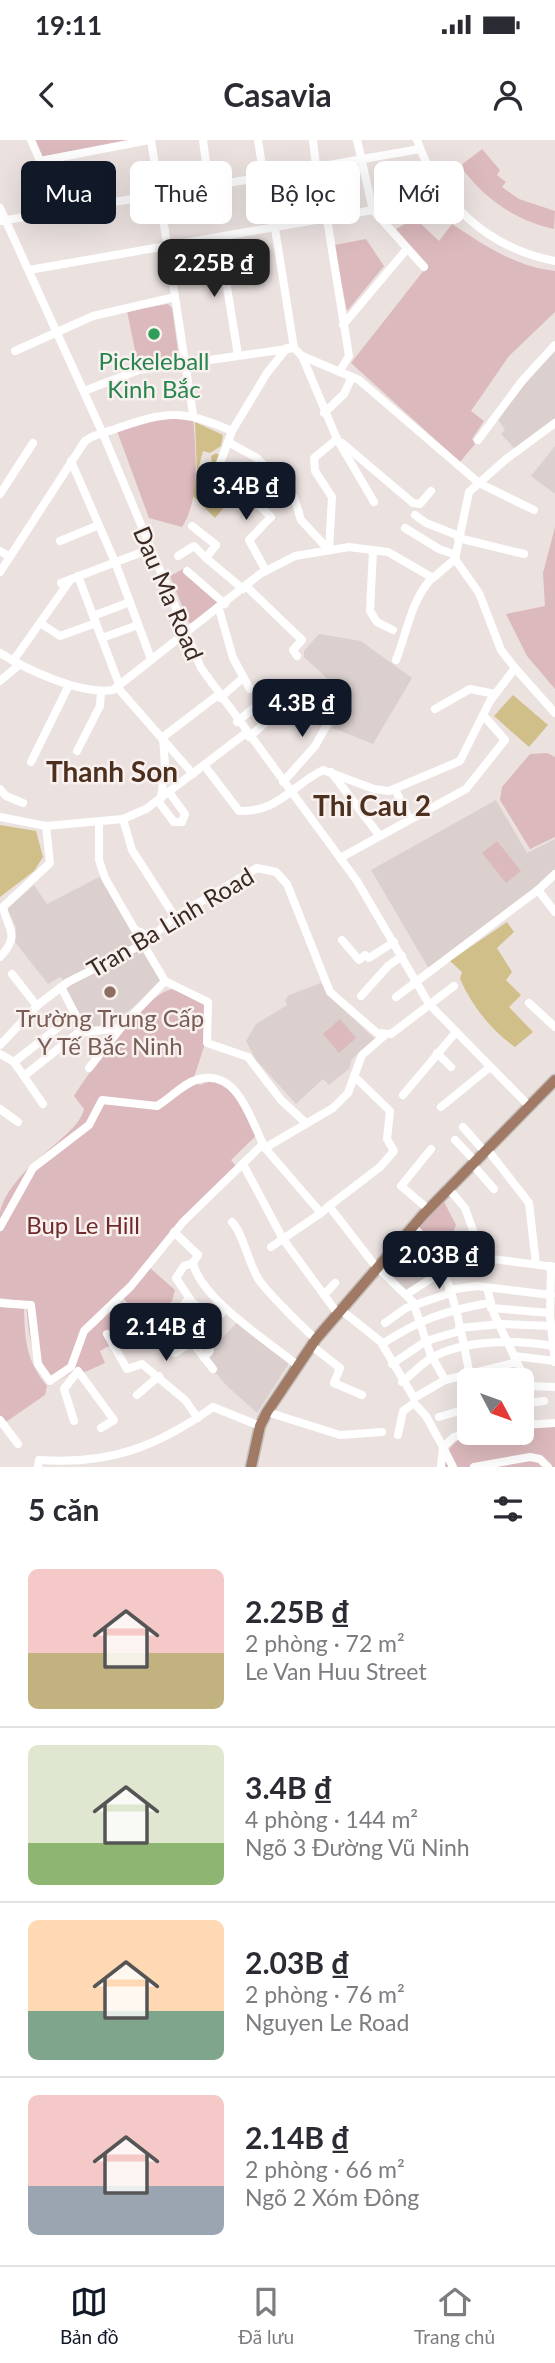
<!DOCTYPE html>
<html lang="vi">
<meta charset="utf-8">
<style>
body{margin:0;font-family:Lato,sans-serif;background:#f7f7f7;color:#2b2b33;height:100vh;display:flex;flex-direction:column;font-size:26px;white-space:nowrap}
*{box-sizing:border-box;margin:0}
p{font-size:23px;color:#7c7c81}
.icon{flex:none;width:38px;height:38px;fill:none;stroke:currentColor;stroke-width:2;stroke-linecap:round;stroke-linejoin:round}
.map{position:relative;height:1327px;overflow:hidden}
.details{display:flex;flex-direction:column;background:#fff;flex:1}
.details>*{flex:none}
.guide{position:absolute;left:21px;top:21px;width:514px;height:63px;display:flex;gap:14px}
.needle{width:46px;rotate:131deg}
.controls{position:absolute;left:457px;top:1228px;display:grid;gap:14px}
.controls a{display:grid;place-items:center;width:77px;height:77px;border-radius:10px;background:#fff;box-shadow:0 7px 28px #0002;font-size:35px}
.price{position:absolute;translate:-50% -60px;padding:0 16px;border-radius:14px;background:#111827;color:#fff;font-size:23px;line-height:46px;filter:drop-shadow(0 2px 4px #0008)}
.price::after{content:'';position:absolute;left:50%;top:42px;width:21px;height:16px;margin-left:-10px;background:inherit;clip-path:polygon(0 0,100% 0,50% 100%)}
.price.on{background:#222;color:#fff}
ul{padding:0;list-style:none}
li{display:flex;align-items:center;gap:21px;height:175px;padding:0 28px}
li+li{border-top:2px solid #e1e1e2}
li span{display:grid;place-items:center;flex:none;width:196px;height:140px;border-radius:10px;color:#555}
li>.icon{margin-inline-start:auto}
span .icon{width:84px;height:84px;fill:#fffc;stroke-width:1}
li b{font-size:30px}
h2{display:flex;justify-content:space-between;align-items:center;height:84px;padding:0 28px;font-size:30px}
.tag{padding:0 24px;border-radius:10px;background:#fff;box-shadow:0 7px 28px #0002;font-size:24px;line-height:63px}
.tag.on{background:#111827;color:#fff}
.status{display:flex;justify-content:space-between;align-items:center;height:49px;padding:0 35px;background:#fff;direction:ltr}
.status svg{height:19px;fill:currentColor}
header{display:flex;justify-content:space-between;align-items:center;height:91px;padding:0 28px;background:#fff;font-size:32px;font-weight:700}
.tabs{display:flex;justify-content:space-around;align-items:center;height:98px;border-top:2px solid #e1e1e2;background:#fff;font-size:19px;color:#7c7c81}
.tabs a{display:grid;justify-items:center;gap:4px}
.tabs .on{color:#111827}
.map>svg:first-child{display:block}
.built{fill:#dbd0ce}
.green{fill:#dcb9bd}
.water{fill:#d0bf88}
.lines{fill:none;stroke-linecap:round;stroke-linejoin:round}
.major-casing{stroke:#c4bfbc;stroke-width:13}
.minor{stroke:#fff;stroke-width:8}
.major{stroke:#a07a65;stroke-width:10}
.leisure-dot{fill:#2e9e5b;stroke:#f8f1f0;stroke-width:2.5}
.education-dot{fill:#8d6e63;stroke:#f8f1f0;stroke-width:2.5}
.labels{text-anchor:middle;dominant-baseline:central;stroke-width:5;stroke-linejoin:round;paint-order:stroke}
.leisure-label{font-size:24px;fill:#27864d;stroke:#f8f1f0}
.street-label{font-size:24px;fill:#3b2a21;stroke:#f8f1f0}
.education-label{font-size:24px;fill:#785e54;stroke:#f8f1f0}
.park-label{font-size:24px;fill:#722b2b;stroke:#f8f1f0}
.quarter-label{font-size:28px;font-weight:bold;fill:#4d2f1d;stroke:#f8f1f0}
</style>
<div class="status"><b>19:11</b><svg viewBox="0 0 49 12"><path d="M0 12V9h3v3zM5 12V6h3v6zM10 12V3h3v9zM15 12V0h3v12zM26 1h20v11H26zM47 4h2v5h-2z"/></svg></div>
<header><svg class="icon" aria-label="back" viewBox="0 0 24 24"><path d="M15 5l-7 7 7 7"/></svg>Casavia<svg class="icon" aria-label="person" viewBox="0 0 24 24"><circle cx="12" cy="8" r="4"/><path d="M4 21q1-7 8-7t8 7"/></svg></header>
<div class="map">
<svg width="555" height="1327" viewBox="0 0 555 1327">
<rect width="100%" height="100%" fill="#ebe2e0"/>
<g class="built">
<polygon points="555,208 555,278 515,309 501,294 505,290 497,278"/>
<polygon points="555,306 555,354 531,336"/>
<polygon points="319,494 361,501 412,538 373,604 333,588 348,558 304,517 304,511"/>
<polygon points="496,660 527,713 555,699 555,738 429,829 371,730"/>
<polygon points="105,734 144,801 65,842 60,837 48,844 15,802 16,787 7,769 34,745 47,764"/>
<polygon points="143,807 162,841 122,877 108,884 85,888 64,849"/>
<polygon points="321,843 328,855 375,899 352,919 349,929 329,945 323,939 296,964 256,920 246,901 256,884 287,865 285,860 289,855"/>
<polygon points="414,1092 429,1107 438,1126 436,1133 406,1152 382,1129"/>
<polygon points="239,1180 290,1222 257,1273 225,1244 204,1218"/>
</g>
<g class="green">
<polygon points="31,0 149,0 40,21"/>
<path d="M482 9 500 30 497 35 506 42 502 47 519 59 555 71 554 89C514 80 485 59 460 26Z"/>
<path d="M415 78 439 101 452 84C484 105 516 127 555 131V172L509 216 471 271 484 281 472 299 475 304 460 322 351 223 428 125 396 89Z"/>
<polygon points="366,99 384,126 347,171 334,105"/>
<polygon points="168,164 172,168 179,218 176,222 138,225 127,171"/>
<path d="M193 274C195 309 202 356 182 387L149 378 117 291 155 275Z"/>
<polygon points="555,387 555,549 527,516 506,474 545,466 543,433"/>
<polygon points="183,429 221,465 192,483 189,483 170,436"/>
<polygon points="547,613 555,617 555,697 530,709 500,660 502,647 530,614"/>
<polygon points="497,701 521,731 506,743 482,713"/>
<path d="M173 849 206 866 204 907 193 940 200 945 213 940 240 952 260 992 231 1020 239 1030 183 1081 149 1127 175 1150 172 1161 158 1173 151 1166 140 1178 120 1154 107 1166 125 1187V1197L100 1211 105 1223 85 1232 77 1229 49 1246C32 1219 28 1193 26 1162L0 1158C0 1133 0 1094 0 1072 13 1024 78 998 84 969L74 956C89 932 146 852 173 849Z"/>
<polygon points="340,879 356,898 339,913 323,894"/>
<polygon points="443,1060 456,1085 452,1095 433,1105 417,1088"/>
<path d="M0 1167 24 1169C25 1201 26 1220 47 1246L45 1255 0 1286Z"/>
<path d="M555 1287V1327H443C450 1285 488 1293 522 1293V1288Z"/>
</g>
<g class="water">
<polygon points="195,282 223,295 221,306 210,313 203,311 199,326 208,329 212,323 211,316 216,313 219,315 204,349 226,365 215,378 193,356 197,332"/>
<polygon points="513,555 548,585 529,607 494,576"/>
<polygon points="0,685 36,691 43,717 34,731 0,757"/>
<path d="M507 782 514 792 497 808 512 832 506 840 521 855 509 867 533 892 515 907C491 890 472 866 460 839L462 832 450 821Z"/>
</g>
<g class="lines">
<defs>
<polyline id="major" points="251,1327 260,1286 267,1272 316,1199 423,1075 555,940"/>
</defs>
<use href="#major" class="major-casing"/>
<g class="minor">
<polyline points="31,0 61,69"/>
<polyline points="151,0 193,274"/>
<polyline points="203,0 209,45"/>
<polyline points="258,0 262,26"/>
<polyline points="313,0 316,27"/>
<polyline points="357,0 373,70 424,127"/>
<path d="M417 0C439 63 488 108 555 121"/>
<polyline points="40,21 149,0"/>
<circle cx="265" cy="39" r="13"/>
<polyline points="277,34 420,9"/>
<polyline points="269,51 294,208 302,216 359,240 479,343 534,370"/>
<polyline points="0,68 103,294 201,528 357,741 429,864 529,966"/>
<polyline points="327,79 349,216 339,232"/>
<polyline points="0,81 252,39"/>
<polyline points="219,98 238,215"/>
<polyline points="29,130 373,70"/>
<polyline points="343,185 406,110"/>
<polyline points="15,211 93,176 175,157"/>
<polyline points="302,216 337,299 374,362"/>
<polyline points="84,251 139,230 294,208"/>
<polyline points="324,273 344,254 352,237"/>
<polyline points="232,291 267,233 287,208"/>
<polyline points="478,300 522,241 555,205"/>
<polyline points="228,302 257,318 294,357 301,380 329,410"/>
<polyline points="342,303 413,363 420,364 431,351"/>
<polyline points="71,321 115,422 151,519"/>
<polyline points="0,354 33,303"/>
<polyline points="415,375 426,383 459,396"/>
<polyline points="192,386 216,405 206,418 243,449"/>
<polyline points="405,388 439,409 456,415"/>
<polyline points="458,398 524,414"/>
<polyline points="60,401 99,385"/>
<polyline points="329,410 332,357 315,331 314,318 337,299"/>
<polyline points="373,410 370,471 377,482 393,490"/>
<polyline points="0,411 10,417"/>
<polyline points="178,416 194,406 206,418"/>
<polyline points="187,431 225,464"/>
<path d="M0 432 85 301C94 294 104 293 115 289 167 271 181 269 232 291L219 326 271 377 249 400 266 431"/>
<polyline points="78,436 119,544"/>
<polyline points="61,443 150,409"/>
<polyline points="246,446 302,500 293,510 297,516"/>
<polyline points="219,469 233,518 250,549"/>
<polyline points="93,476 130,462"/>
<polyline points="40,483 60,496 96,483"/>
<polyline points="102,498 138,485"/>
<path d="M0 513C27 530 81 555 113 550L260 434 295 416 349 407 388 412 433 438 455 419 469 352 505 320 555 283"/>
<path d="M396 520C407 492 411 461 431 439"/>
<polyline points="13,521 71,439"/>
<polyline points="515,528 555,573"/>
<polyline points="0,541 19,525"/>
<polyline points="117,547 193,634"/>
<polyline points="220,558 243,538"/>
<polyline points="435,569 470,549 495,554"/>
<polyline points="237,582 256,566"/>
<polyline points="249,597 287,564"/>
<polyline points="77,611 100,566 101,552"/>
<polyline points="31,622 69,545"/>
<path d="M204 625 239 671C279 672 291 646 323 630L374 649 389 651 460 621 490 561 515 528 501 510 479 453 455 419"/>
<polyline points="331,632 379,695"/>
<polyline points="283,642 315,606 337,567"/>
<polyline points="0,649 6,656 23,663"/>
<polyline points="395,649 409,679"/>
<polyline points="161,658 165,626 163,597 218,555"/>
<polyline points="158,661 174,682 182,682 185,674 169,652"/>
<polyline points="0,677 46,686 123,679 146,669 246,593"/>
<polyline points="123,679 132,710 175,777"/>
<polyline points="99,682 99,720 105,738 135,790 151,797"/>
<polyline points="340,718 466,649 505,600 484,576"/>
<polyline points="538,750 555,772"/>
<polyline points="342,800 359,820 365,815 369,818 394,802"/>
<polyline points="143,804 165,841 208,862 207,903 248,917 281,960 306,983"/>
<path d="M0 817C21 795 8 790 3 767L50 723 46 686"/>
<polyline points="12,834 37,866"/>
<polyline points="61,847 84,891"/>
<polyline points="361,856 388,826 402,816"/>
<polyline points="396,857 538,750 555,734"/>
<polyline points="529,863 555,887"/>
<polyline points="385,895 362,915 348,953 333,968 265,1008 321,1073 329,1066 373,1123 413,1162 430,1213 445,1240"/>
<polyline points="0,905 39,864 68,842 143,804 175,777 257,728 276,732 287,744 330,852 377,893 391,894 454,846"/>
<polyline points="437,913 451,927"/>
<polyline points="0,914 14,922 43,964"/>
<polyline points="14,922 75,874"/>
<polyline points="89,928 124,884 165,841"/>
<polyline points="24,936 78,893 120,888"/>
<polyline points="403,955 456,892"/>
<polyline points="441,967 490,927"/>
<polyline points="0,969 18,982"/>
<polyline points="463,987 484,1011"/>
<polyline points="455,1000 475,1021"/>
<polyline points="487,1009 529,1063 536,1124"/>
<polyline points="243,1024 283,1099 338,1174"/>
<polyline points="472,1024 494,1049"/>
<polyline points="448,1048 465,1068 474,1093"/>
<polyline points="329,1066 380,1027 394,1011 387,999 390,971 354,936"/>
<polyline points="428,1069 401,1046 431,1009"/>
<path d="M232 1082C242 1091 249 1125 259 1140 269 1154 303 1188 316 1199"/>
<path d="M413 1086C453 1125 460 1188 471 1241"/>
<path d="M0 1087 33 1028 89 985 102 960 157 966C171 958 183 943 199 939 239 929 251 982 265 1008"/>
<path d="M174 1092 198 1115 193 1123C201 1159 268 1201 297 1225"/>
<polyline points="271,1107 321,1073"/>
<polyline points="193,1123 184,1126 176,1138 192,1162 214,1180 226,1169"/>
<polyline points="551,1126 550,1176 555,1222"/>
<polyline points="487,1148 494,1174 526,1241 528,1285"/>
<polyline points="449,1150 477,1146 551,1155"/>
<polyline points="407,1154 435,1136 442,1121 461,1115 555,1127"/>
<polyline points="324,1155 335,1143"/>
<polyline points="0,1163 31,1165 38,1224 50,1241 71,1227 84,1191 131,1146 183,1082 263,1004"/>
<path d="M489 1163C444 1171 421 1179 382 1204L414 1258 445 1240 517 1222"/>
<polyline points="491,1168 550,1173"/>
<polyline points="341,1170 380,1201"/>
<polyline points="165,1171 168,1178 161,1186 164,1189 161,1192 175,1213 192,1202 213,1229"/>
<polyline points="385,1183 406,1168 450,1153"/>
<polyline points="459,1188 501,1184 551,1186"/>
<polyline points="179,1189 175,1176 189,1158"/>
<polyline points="107,1194 127,1229 142,1224 185,1260 198,1278"/>
<polyline points="312,1206 340,1228 334,1243 362,1255"/>
<polyline points="514,1216 555,1221"/>
<polyline points="204,1218 210,1211 198,1192 211,1177"/>
<polyline points="392,1224 426,1201 460,1191"/>
<path d="M402 1242C412 1234 422 1223 433 1217 467 1199 517 1200 553 1206"/>
<polyline points="528,1246 555,1247"/>
<polyline points="137,1255 159,1236"/>
<polyline points="527,1263 544,1261"/>
<polyline points="267,1272 340,1295 382,1292"/>
<polyline points="439,1277 469,1268"/>
<polyline points="0,1280 18,1304"/>
<polyline points="74,1281 64,1249 78,1231 114,1280 101,1288"/>
<polyline points="522,1285 555,1283"/>
<polyline points="398,1295 403,1271 414,1263 426,1276 443,1307 441,1327"/>
<path d="M38 1327 39 1320C109 1325 157 1307 213 1267L260 1286"/>
<polyline points="453,1327 443,1307 454,1297 469,1292"/>
<polyline points="474,1327 530,1317 540,1319 548,1327"/>
</g>
<use href="#major" class="major"/>
</g>
<circle class="leisure-dot" cx="154" cy="194" r="7"/>
<circle class="education-dot" cx="110" cy="852" r="7"/>
<g class="labels">
<g class="leisure-label">
<text x="154" y="220">Pickeleball<tspan x="154" dy="28">Kinh Bắc</tspan></text>
</g>
<g class="street-label">
<text transform="translate(169 453) rotate(67)">Dau Ma Road</text>
<text transform="translate(170 782) rotate(-31)">Tran Ba Linh Road</text>
</g>
<g class="education-label">
<text x="110" y="877">Trường Trung Cấp<tspan x="110" dy="28">Y Tế Bắc Ninh</tspan></text>
</g>
<g class="park-label">
<text x="83" y="1084">Bup Le Hill</text>
</g>
<g class="quarter-label">
<text x="112" y="631">Thanh Son</text>
<text x="372" y="665">Thi Cau 2</text>
</g>
</g>
</svg>
<div class="controls">
<a><svg class="needle" viewBox="-14 -14 28 28"><path d="M0-13l5 13h-10z" fill="#e53935"/><path d="M0 13l5-13h-10z" fill="#7c7c81"/></svg></a>
</div>
<b class="price on" style="left:214px;top:159px">2.25B ₫</b>
<b class="price" style="left:246px;top:382px">3.4B ₫</b>
<b class="price" style="left:302px;top:599px">4.3B ₫</b>
<b class="price" style="left:439px;top:1151px">2.03B ₫</b>
<b class="price" style="left:166px;top:1223px">2.14B ₫</b>
<div class="guide">
<a class="tag on">Mua</a>
<a class="tag">Thuê</a>
<a class="tag">Bộ lọc</a>
<a class="tag">Mới</a>
</div>
</div>
<section class="details">
<h2>5 căn<svg class="icon" aria-label="filters" viewBox="0 0 24 24"><path d="M4 7h16M4 17h16"/><circle cx="9" cy="7" r="2"/><circle cx="15" cy="17" r="2"/></svg></h2>
<ul>
<li><span style="background:linear-gradient(#f6c9c9 60%,#c2b280 0)"><svg class="icon" aria-label="home" viewBox="0 0 24 24"><path d="M3 11l9-7 9 7M6 9v11h12V9"/></svg></span><div><b>2.25B ₫</b><p>2 phòng · 72 m²</p><p>Le Van Huu Street</p></div></li>
<li><span style="background:linear-gradient(#dfe7d0 70%,#8fb573 0)"><svg class="icon" aria-label="home" viewBox="0 0 24 24"><path d="M3 11l9-7 9 7M6 9v11h12V9"/></svg></span><div><b>3.4B ₫</b><p>4 phòng · 144 m²</p><p>Ngõ 3 Đường Vũ Ninh</p></div></li>
<li><span style="background:linear-gradient(#ffd9b3 65%,#7fa58c 0)"><svg class="icon" aria-label="home" viewBox="0 0 24 24"><path d="M3 11l9-7 9 7M6 9v11h12V9"/></svg></span><div><b>2.03B ₫</b><p>2 phòng · 76 m²</p><p>Nguyen Le Road</p></div></li>
<li><span style="background:linear-gradient(#f6c9c9 65%,#9aa5b1 0)"><svg class="icon" aria-label="home" viewBox="0 0 24 24"><path d="M3 11l9-7 9 7M6 9v11h12V9"/></svg></span><div><b>2.14B ₫</b><p>2 phòng · 66 m²</p><p>Ngõ 2 Xóm Đông</p></div></li>
</ul>
</section>
<nav class="tabs">
<a class="on"><svg class="icon" aria-label="map" viewBox="0 0 24 24"><path d="M3 6l6-2 6 2 6-2v14l-6 2-6-2-6 2zM9 4v14M15 6v14"/></svg>Bản đồ</a>
<a><svg class="icon" aria-label="saved" viewBox="0 0 24 24"><path d="M7 4h10v16l-5-4-5 4z"/></svg>Đã lưu</a>
<a><svg class="icon" aria-label="home" viewBox="0 0 24 24"><path d="M3 11l9-7 9 7M6 9v11h12V9"/></svg>Trang chủ</a>
</nav>
